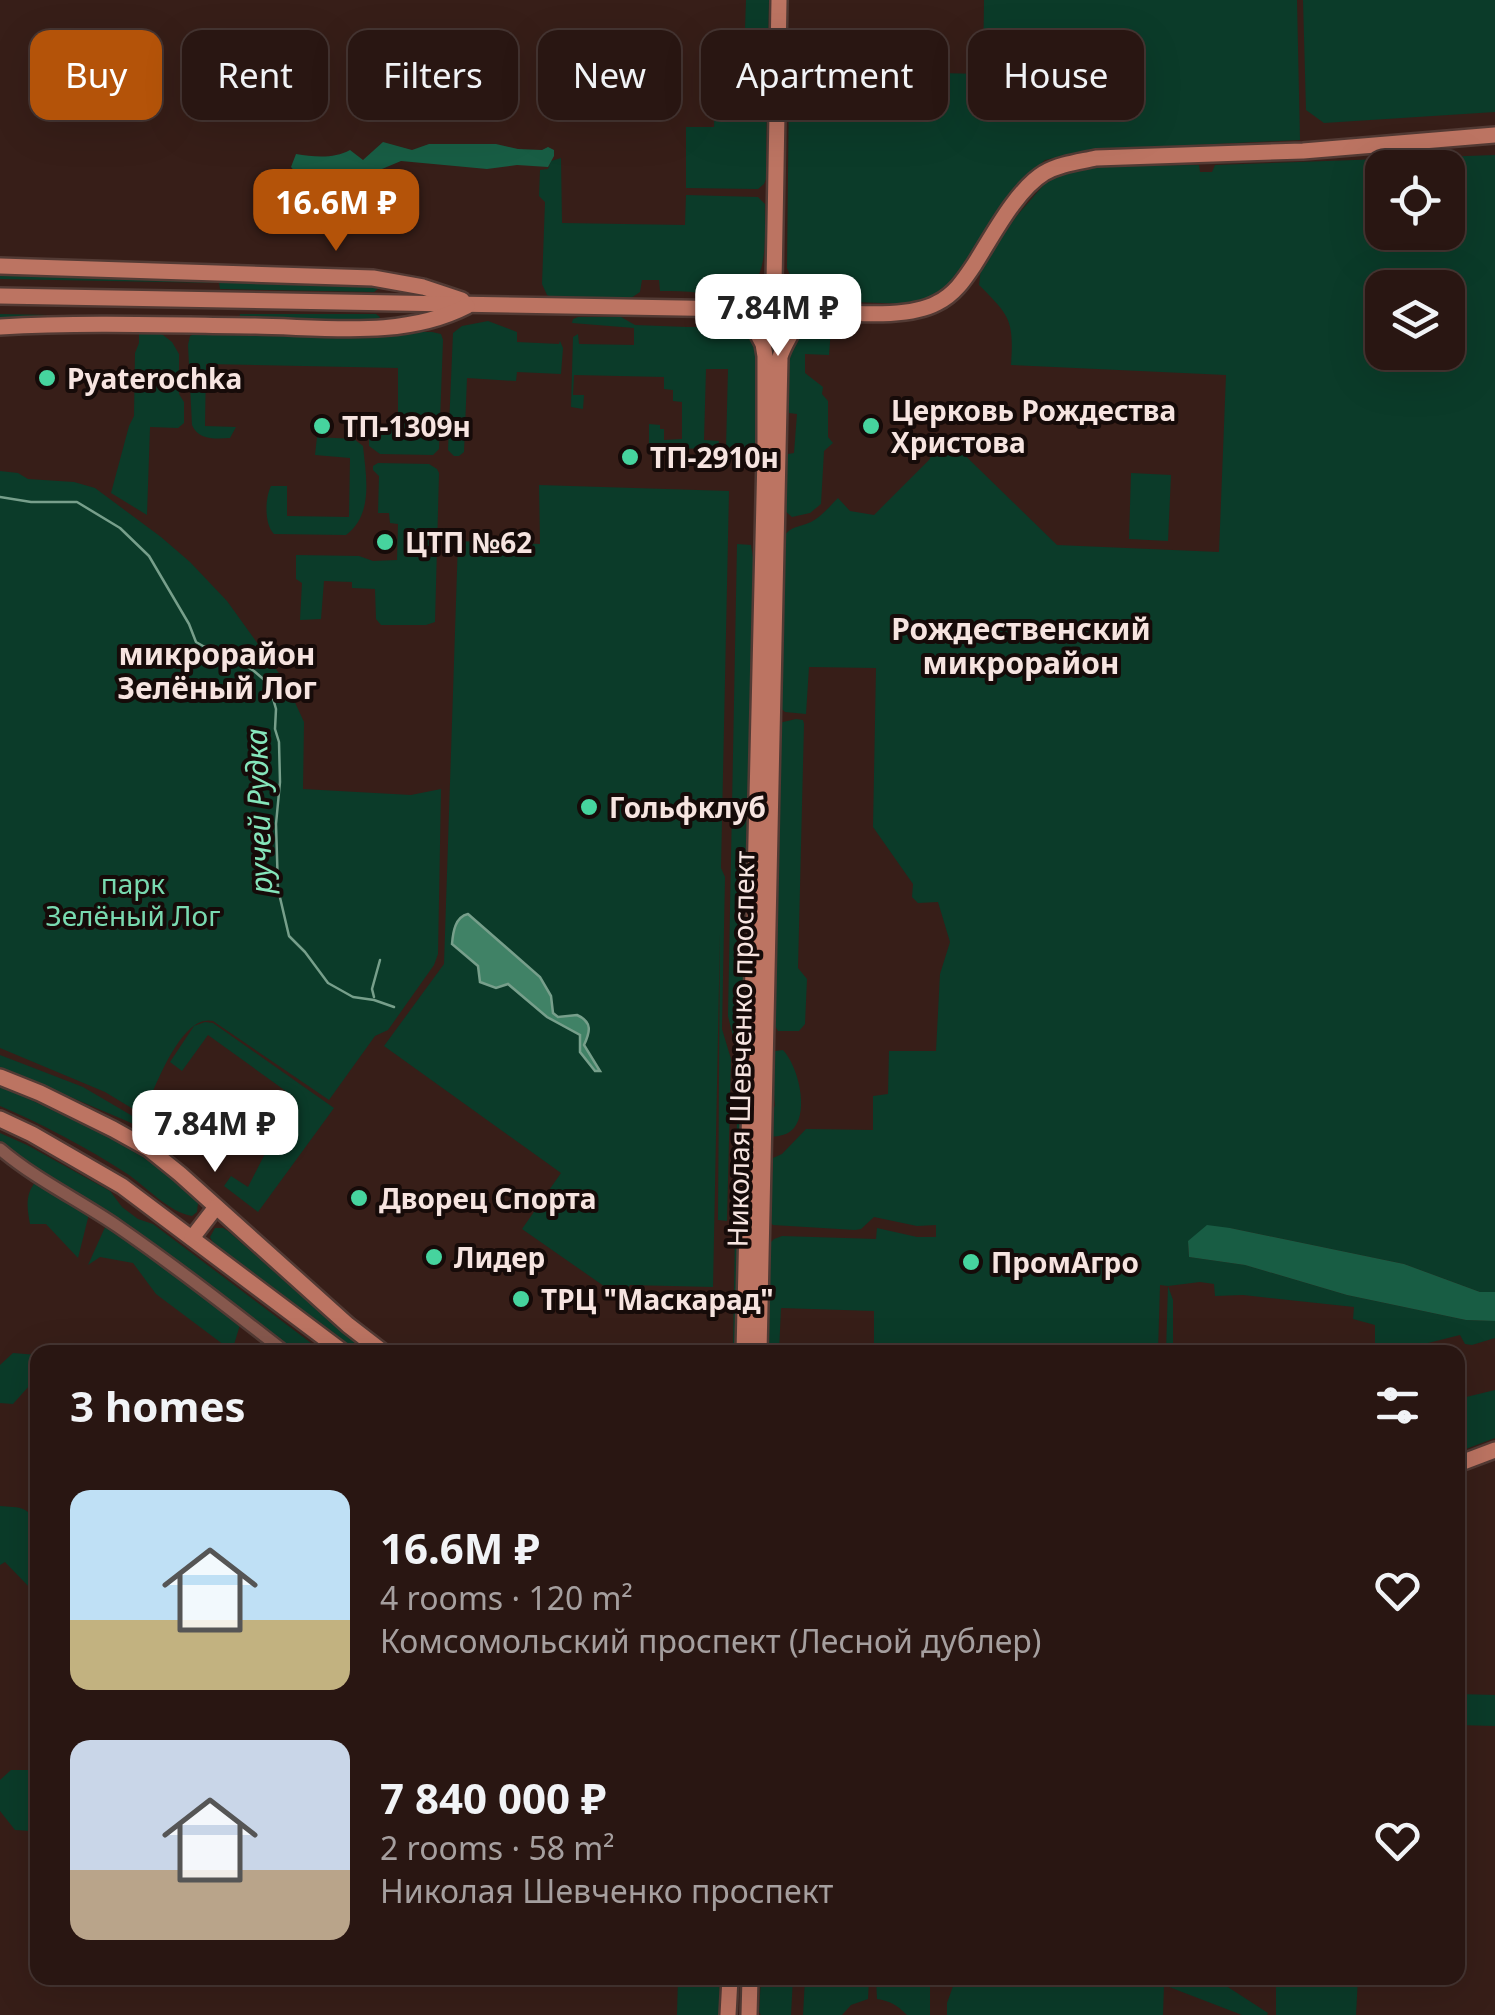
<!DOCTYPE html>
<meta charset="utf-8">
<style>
body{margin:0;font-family:"Noto Sans",sans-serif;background:#311f1b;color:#f1f3f6;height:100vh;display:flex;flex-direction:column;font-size:38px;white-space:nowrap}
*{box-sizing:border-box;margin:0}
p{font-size:32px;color:#a59f9f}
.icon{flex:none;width:55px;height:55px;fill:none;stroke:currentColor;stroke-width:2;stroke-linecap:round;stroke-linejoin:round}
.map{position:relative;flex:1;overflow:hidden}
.sheet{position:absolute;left:30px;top:1345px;width:1435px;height:640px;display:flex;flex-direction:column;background:#291612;border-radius:20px;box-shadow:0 10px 40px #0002,0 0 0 2px #453532}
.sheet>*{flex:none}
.top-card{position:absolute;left:30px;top:30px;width:1435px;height:90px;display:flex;gap:20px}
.fabs{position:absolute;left:1365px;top:150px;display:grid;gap:20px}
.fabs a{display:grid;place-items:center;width:100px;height:100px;border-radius:20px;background:#291612;box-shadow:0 10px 40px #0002,0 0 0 2px #453532;font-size:50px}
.price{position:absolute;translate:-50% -85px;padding:0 22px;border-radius:20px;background:#fff;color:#222;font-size:32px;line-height:65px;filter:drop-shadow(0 2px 5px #0008)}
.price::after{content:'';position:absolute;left:50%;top:60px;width:30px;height:22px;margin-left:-15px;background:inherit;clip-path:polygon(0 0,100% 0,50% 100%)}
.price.current{background:#b45309;color:#fff}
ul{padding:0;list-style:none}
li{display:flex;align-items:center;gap:30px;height:250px;padding:0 40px}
li span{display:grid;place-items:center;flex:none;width:280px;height:200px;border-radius:20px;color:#555}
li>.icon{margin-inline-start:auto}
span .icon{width:120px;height:120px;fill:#fffc;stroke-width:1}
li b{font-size:42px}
h2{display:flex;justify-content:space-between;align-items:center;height:120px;padding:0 40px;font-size:42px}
.pill{padding:0 35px;border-radius:20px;background:#291612;box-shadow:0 10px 40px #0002,0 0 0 2px #453532;font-size:35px;line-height:90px}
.pill.current{background:#b45309;color:#fff}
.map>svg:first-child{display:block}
.green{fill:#0b3b29;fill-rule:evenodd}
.forest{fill:#185d44}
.water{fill:#408266;stroke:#779f8b;stroke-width:2.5}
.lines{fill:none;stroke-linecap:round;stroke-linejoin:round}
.stream{stroke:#779f8b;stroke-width:2.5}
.street-casing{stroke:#523a34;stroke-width:16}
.secondary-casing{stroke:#523a34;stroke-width:20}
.street{stroke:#86584d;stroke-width:11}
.secondary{stroke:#bc7462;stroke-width:15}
.poi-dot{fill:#46d49e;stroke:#160b09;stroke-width:4}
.labels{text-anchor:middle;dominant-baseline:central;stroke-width:8;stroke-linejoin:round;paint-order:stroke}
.poi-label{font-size:28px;font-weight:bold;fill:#f6e4e0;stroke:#160b09;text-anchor:start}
.park-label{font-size:28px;fill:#79dab0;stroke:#160b09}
.street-label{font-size:28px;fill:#f6e4e0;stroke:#160b09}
.neighbourhood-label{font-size:30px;font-weight:bold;fill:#f6e4e0;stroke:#160b09}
.water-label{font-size:30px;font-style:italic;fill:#85e6bb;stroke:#160b09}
</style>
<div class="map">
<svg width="1495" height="2015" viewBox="0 0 1495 2015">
<rect width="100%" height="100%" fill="#371e18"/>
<g class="green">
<polygon points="746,0 769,0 768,54 763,60 716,59 717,29 745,29"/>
<polygon points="984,0 1297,0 1300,140 1091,150 1045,160 1014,189 959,278 941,294 912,304 820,301 803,293 793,282 787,268 789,80 795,74 804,70 983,74"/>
<polygon points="1303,0 1495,0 1495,112 1324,123 1306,110"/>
<polygon points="716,75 762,76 767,78 766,179 764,184 758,189 686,188 686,127 714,127"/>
<path d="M1495 155V1292H1480L1404 1264 1230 1228 1188 1241 1189 1257 1245 1265 1347 1295 1466 1320 1495 1321V1338L1472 1345 1465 1344 1460 1335 1412 1347V1352H1379L1375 1343V1325L1353 1319 1354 1307 1243 1295 1215 1296 1214 1284 1200 1282 1168 1286 1173 1300V1352H1166L1168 1286 1160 1285 1158 1352H874V1311L781 1308 779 1352H765L768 1245 774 1239 782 1236 876 1239 877 1228 917 1237H936V1225L917 1226 874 1217 861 1229 855 1230 773 1225 769 1221 768 1188 773 1169V1158L782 1154 806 1129 873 1130V1096L888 1094 889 1051H936L940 974 950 942 938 902 918 903 912 897 913 884 873 827 876 668 809 667 806 714 785 712 780 707 782 540C789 526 797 528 811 522 821 517 830 506 838 498L850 511 874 515 929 460 943 434 1057 545 1219 552 1226 375 1011 365C1014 320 1010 316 979 285L981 268 1015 218 1047 181 1083 166 1199 165 1200 172H1212L1215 165ZM1382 168H1448V232H1382ZM1382 288H1448V352H1382Z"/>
<path d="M561 158 562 223 685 225 686 195 758 197 765 204C764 238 773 298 722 299 714 299 707 294 699 293 687 291 673 291 660 291L659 280H642L640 292 628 300 553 298 547 295 542 284 545 202 539 196 540 170 548 169 551 161Z"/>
<polygon points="0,275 373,284 378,289 374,292 220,289 219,283 0,279"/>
<circle cx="774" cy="311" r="18"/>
<polygon points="0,314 239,319 240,314 376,314 380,317 375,324 0,319"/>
<polygon points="578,317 621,317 635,325 687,327 701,327 714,321 727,321 749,331 757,344 759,363 757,447 753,450 726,448 728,369 706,369 704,440 719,441 718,446 715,449 656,448 649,444 649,424 660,425 660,429 664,429 664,440 682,439 682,402 673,401 673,390 664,389 664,377 574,375 573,395 584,395 583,409 571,407 573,337 578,334 579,344 634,345 634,328 572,323 573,319"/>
<polygon points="488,321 517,332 517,342 559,344 560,341 563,348 561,374 517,372 516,381 467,378 464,452 459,456 454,456 448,450 453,333 462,326"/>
<path d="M828 321 831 329 829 355 805 354V373L823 387 822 394 828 401V437L833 443 824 451 821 504 810 513 792 517 784 510 783 481 788 454 794 453 797 414 789 413C783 376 778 324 828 321Z"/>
<polygon points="139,330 154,330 163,335 172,342 179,354 179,394 184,402 184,423 178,428 150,427 147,515 111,493 129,426 134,416 135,353 139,343"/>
<path d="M200 331 432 332 441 334 443 340 439 449 433 455 380 454 369 446V430L398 429V368L206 364 205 426 236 427 230 438C215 439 198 440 192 425L188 345 190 336Z"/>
<path d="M317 437 354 439 363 446C366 476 374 514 346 535L274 534C264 524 265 498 271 486H287V516L349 517 350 458 315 455Z"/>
<polygon points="378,463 429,464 437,469 439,473 435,622 426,625 381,625 376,619 375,589 352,588 352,582 324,581 321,619 300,620 302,583 296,579 296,555 359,556 373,561 397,560 398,524 390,523 389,513 378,513 379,476 373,470 373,466"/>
<path d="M0 471 18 473 28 479 74 482 95 488 161 537 190 562 227 601 286 683 304 722 303 789 411 795 441 789 438 954 434 965 388 1030 375 1036 329 1100 213 1021C181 1013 154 1090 143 1115L105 1092 0 1048Z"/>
<polygon points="1131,473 1171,475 1168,541 1129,539"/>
<polygon points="539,485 729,491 721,868 725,877 722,1029 731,1059 727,1221 718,1220 720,933 713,1287 630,1285 621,1298 522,1229 561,1173 384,1046 444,964 458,541 540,544"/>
<path d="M737 544 751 545 754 563V613L741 1193C735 1211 735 1228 739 1246L736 1347 733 1346 738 1057 728 1016Z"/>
<polygon points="796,719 803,720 804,724 798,968 807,979 805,1024 799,1031 778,1031 772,1020 779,723"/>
<polygon points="205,1022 213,1023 334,1108 258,1212 224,1186 231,1176 248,1187 294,1097 208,1035 182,1071 170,1062 194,1026"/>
<path d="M783 1050C798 1066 809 1110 794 1128 788 1135 780 1136 771 1137L769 1123 775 1105 770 1058 775 1051Z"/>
<polygon points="0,1055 83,1087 146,1124 143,1128 0,1067"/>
<path d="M0 1085 126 1145 168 1175 193 1197 198 1203 197 1212 192 1216C168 1212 146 1186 126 1173 86 1147 44 1125 0 1106Z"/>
<polygon points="0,1133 27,1145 110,1191 122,1207 138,1219 153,1224 323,1352 294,1352 100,1206 16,1155 0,1143"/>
<path d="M36 1181 89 1214 78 1258 46 1224H30C27 1206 25 1195 36 1181Z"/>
<polygon points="106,1225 240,1325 232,1351 156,1294 133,1263 100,1257 88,1265"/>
<polygon points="215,1228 223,1228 228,1231 366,1352 357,1352 214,1245 210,1237"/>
<polygon points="13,1353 37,1355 37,1377 13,1404 0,1403 0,1365"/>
<polygon points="1495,1390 1495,1438 1458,1452 1458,1399"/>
<path d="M0 1506C8 1507 18 1506 25 1510 44 1520 38 1566 37 1584L33 1591 5 1562 0 1565Z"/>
<polygon points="1458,1694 1495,1695 1495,1726 1458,1725"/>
<polygon points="11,1770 37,1770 37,1851 31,1851 31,1831 15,1830 0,1811 0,1780"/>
<polygon points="678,1978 716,1978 720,1990 719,2015 677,2015"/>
<polygon points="761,1978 793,1978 791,2015 761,2015 759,2012"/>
<polygon points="956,1978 1214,1978 1268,2013 1267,2015 1242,2015 1164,1985 1163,2015 947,2015 947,2003"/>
<polygon points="1276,1978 1358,1978 1356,2015 1276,2015"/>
<polygon points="805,1979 869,1979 868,1999 851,2005 842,2015 803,2015"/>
<path d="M876 1980H924L930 1987V2015H907C897 2005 890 2001 877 1999Z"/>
</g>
<g class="forest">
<path d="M383 142 412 150 429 144H496L518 149 542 150 548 147 554 150V156L548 167 517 165 487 169 401 161 382 169 357 176 320 181 297 174 291 167 296 154C314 157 334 159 350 150L363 160Z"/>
<polygon points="1207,1225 1230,1228 1404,1264 1480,1292 1495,1292 1495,1321 1466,1320 1347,1295 1245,1265 1189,1257 1188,1241"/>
</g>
<path class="water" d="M468 914 540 977 551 996 553 1013 558 1017 577 1015C593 1022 590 1032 584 1045L600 1071H595L580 1052V1035L547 1017 508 984 496 988 480 982 478 966 452 944C453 932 455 917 468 914Z"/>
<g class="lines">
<g class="stream">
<polyline points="0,497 31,502 77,502 120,528 149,556 189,624 196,642 203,646 217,648 254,671 269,684 276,709 275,729 279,742 280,782 276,824 278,889 289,936 305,952 328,983 353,997 374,1000 394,1007"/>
<polyline points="374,997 372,989 380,960"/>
</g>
<defs>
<path id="street" d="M0 1149C35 1179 79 1200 117 1226 175 1266 230 1309 285 1352"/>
<g id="secondary">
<polyline points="0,266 373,278 423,287 462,300"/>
<polyline points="774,283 779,0"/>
<polyline points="0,296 739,309 746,312"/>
<path d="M799 312C837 311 904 321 937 303 954 295 964 280 974 265 992 237 1016 190 1044 173 1060 164 1078 162 1096 158L1303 151 1495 135"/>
<path d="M0 327C83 322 171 325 255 326 325 327 403 339 467 306"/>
<polyline points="0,1077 40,1093 113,1129 149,1149 180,1174 348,1325 383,1352"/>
<polyline points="0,1119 32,1134 122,1186 343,1352"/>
<polyline points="192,1238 216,1207"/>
<path d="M744 1352 765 456V356L763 344 746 312C757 270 804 278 799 313 797 328 784 342 780 357L759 1352"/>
<polyline points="1458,1464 1495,1450"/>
<polyline points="728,2015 730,1978"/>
<polyline points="749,2015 750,1978"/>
</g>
</defs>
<use href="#street" class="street-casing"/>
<use href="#secondary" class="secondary-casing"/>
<use href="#street" class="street"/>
<use href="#secondary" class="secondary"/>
</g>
<g class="poi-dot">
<circle cx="47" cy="378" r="10"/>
<circle cx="322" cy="426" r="10"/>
<circle cx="871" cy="426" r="10"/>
<circle cx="630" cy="457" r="10"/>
<circle cx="385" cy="542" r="10"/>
<circle cx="589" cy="807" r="10"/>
<circle cx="359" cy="1198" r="10"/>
<circle cx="434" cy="1257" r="10"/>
<circle cx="971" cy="1262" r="10"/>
<circle cx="521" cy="1299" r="10"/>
</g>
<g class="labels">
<g class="poi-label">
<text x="67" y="378">Pyaterochka</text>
<text x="891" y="410">Церковь Рождества<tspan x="891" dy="32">Христова</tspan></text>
<text x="342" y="426">ТП-1309н</text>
<text x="650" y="457">ТП-2910н</text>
<text x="405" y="542">ЦТП №62</text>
<text x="609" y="807">Гольфклуб</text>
<text x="379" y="1198">Дворец Спорта</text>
<text x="454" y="1257">Лидер</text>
<text x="991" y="1262">ПромАгро</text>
<text x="541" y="1299">ТРЦ "Маскарад"</text>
</g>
<g class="park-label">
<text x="133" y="883">парк<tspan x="133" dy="32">Зелёный Лог</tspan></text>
</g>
<g class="street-label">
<text transform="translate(740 1049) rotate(-89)">Николая Шевченко проспект</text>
</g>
<g class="neighbourhood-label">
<text x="1021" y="628">Рождественский<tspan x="1021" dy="34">микрорайон</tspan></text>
<text x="217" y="653">микрорайон<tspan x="217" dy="34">Зелёный Лог</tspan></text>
</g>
<g class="water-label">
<text transform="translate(258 811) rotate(-92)">ручей Рудка</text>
</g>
</g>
</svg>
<div class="fabs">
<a><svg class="icon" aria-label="locate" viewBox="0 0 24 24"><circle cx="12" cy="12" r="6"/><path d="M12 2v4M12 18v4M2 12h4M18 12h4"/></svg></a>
<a><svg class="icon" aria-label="layers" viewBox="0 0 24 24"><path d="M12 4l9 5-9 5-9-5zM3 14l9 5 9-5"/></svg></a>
</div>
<b class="price current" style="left:336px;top:254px">16.6M ₽</b>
<b class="price" style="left:778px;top:359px">7.84M ₽</b>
<b class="price" style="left:215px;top:1175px">7.84M ₽</b>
<div class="top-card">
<a class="pill current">Buy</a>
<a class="pill">Rent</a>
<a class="pill">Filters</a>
<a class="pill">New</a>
<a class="pill">Apartment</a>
<a class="pill">House</a>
</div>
<section class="sheet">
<h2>3 homes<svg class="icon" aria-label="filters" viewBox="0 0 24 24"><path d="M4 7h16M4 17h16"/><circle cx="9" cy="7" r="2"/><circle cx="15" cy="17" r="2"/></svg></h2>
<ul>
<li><span style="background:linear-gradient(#bfe0f5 65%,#c2b280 0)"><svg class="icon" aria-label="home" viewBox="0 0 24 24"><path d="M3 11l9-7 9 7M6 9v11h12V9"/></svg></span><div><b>16.6M ₽</b><p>4 rooms · 120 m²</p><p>Комсомольский проспект (Лесной дублер)</p></div><svg class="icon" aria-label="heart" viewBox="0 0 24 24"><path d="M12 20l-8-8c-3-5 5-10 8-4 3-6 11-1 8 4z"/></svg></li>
<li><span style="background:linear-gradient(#c9d6e8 65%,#b9a48a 0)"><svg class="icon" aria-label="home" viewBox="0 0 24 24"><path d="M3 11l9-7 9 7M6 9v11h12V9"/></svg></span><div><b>7 840 000 ₽</b><p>2 rooms · 58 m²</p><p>Николая Шевченко проспект</p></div><svg class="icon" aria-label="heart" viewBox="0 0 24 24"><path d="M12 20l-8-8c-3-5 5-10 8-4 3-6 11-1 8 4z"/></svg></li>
</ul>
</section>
</div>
